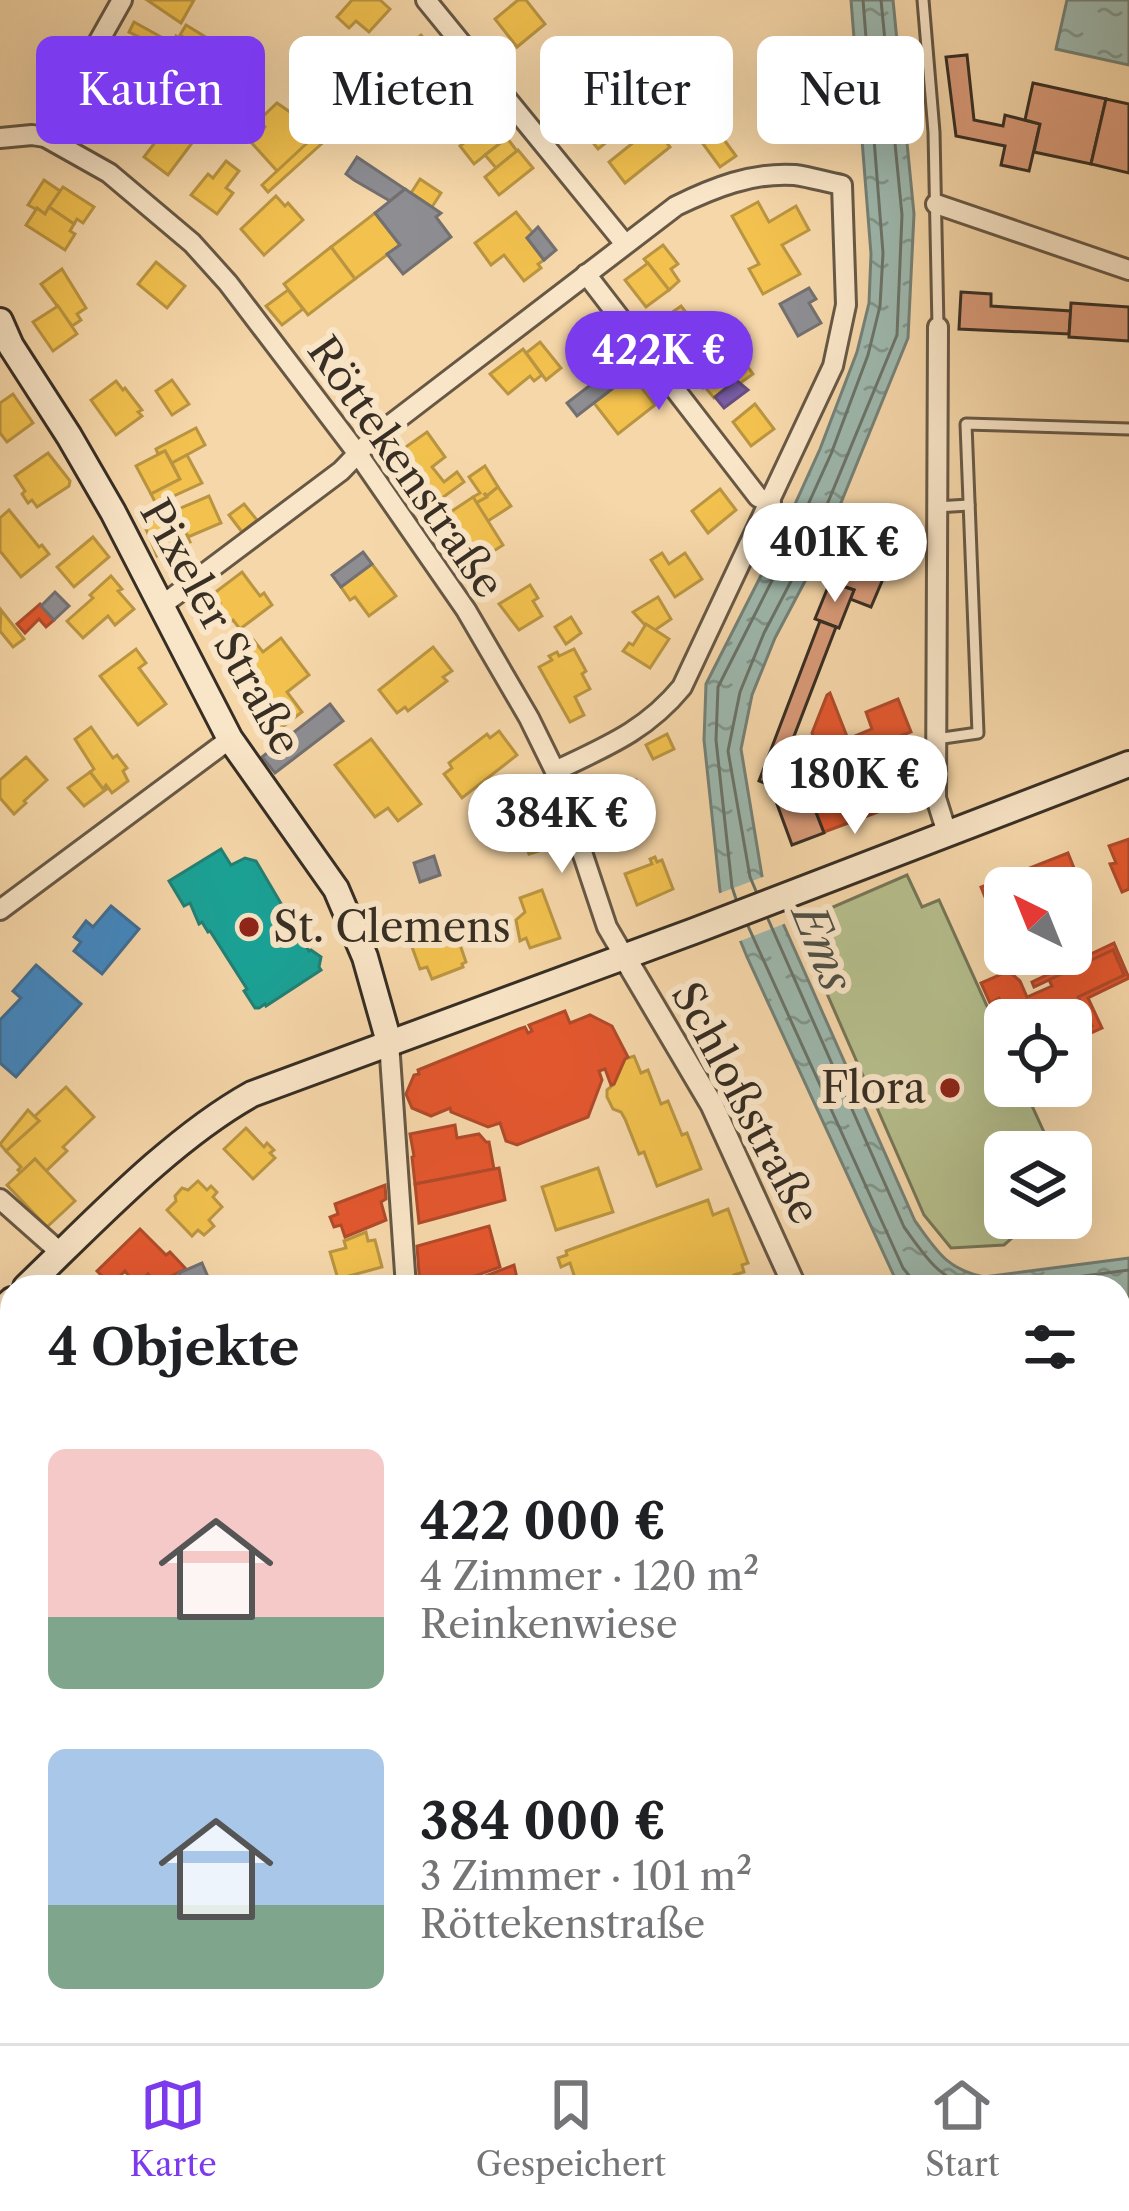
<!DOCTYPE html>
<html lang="de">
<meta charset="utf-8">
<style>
body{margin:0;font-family:"Libre Caslon Text",serif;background:#f2f2f2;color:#202124;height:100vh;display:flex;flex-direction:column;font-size:45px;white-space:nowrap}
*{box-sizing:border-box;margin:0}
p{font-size:39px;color:#757577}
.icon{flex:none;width:66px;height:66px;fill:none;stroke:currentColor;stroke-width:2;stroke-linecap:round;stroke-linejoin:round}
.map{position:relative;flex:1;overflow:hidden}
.sheet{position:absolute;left:0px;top:1275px;width:1131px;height:768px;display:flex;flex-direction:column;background:#fff;border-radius:36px 36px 0 0;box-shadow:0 12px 48px #0002}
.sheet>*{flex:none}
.hud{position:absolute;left:36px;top:36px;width:1059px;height:108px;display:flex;gap:24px}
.needle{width:78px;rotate:317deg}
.controls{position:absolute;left:984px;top:867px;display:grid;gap:24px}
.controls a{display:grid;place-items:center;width:108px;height:108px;border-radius:18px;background:#fff;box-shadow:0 12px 48px #0002;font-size:60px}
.price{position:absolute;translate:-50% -102px;padding:0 27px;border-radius:42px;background:#fff;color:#222;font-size:39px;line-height:78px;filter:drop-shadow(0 3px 6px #0008)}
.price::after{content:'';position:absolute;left:50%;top:72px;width:36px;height:27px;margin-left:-18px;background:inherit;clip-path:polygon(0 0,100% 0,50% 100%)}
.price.selected{background:#7c3aed;color:#fff}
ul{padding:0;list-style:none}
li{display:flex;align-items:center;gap:36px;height:300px;padding:0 48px}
li span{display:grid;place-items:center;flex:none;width:336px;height:240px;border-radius:18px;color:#555}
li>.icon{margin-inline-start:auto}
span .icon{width:144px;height:144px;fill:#fffc;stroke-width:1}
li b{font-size:51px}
h2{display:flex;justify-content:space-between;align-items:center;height:144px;padding:0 48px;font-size:51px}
.tag{padding:0 42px;border-radius:18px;background:#fff;box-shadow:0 12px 48px #0002;font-size:42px;line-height:108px}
.tag.selected{background:#7c3aed;color:#fff}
.tab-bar{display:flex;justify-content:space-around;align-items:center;height:168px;border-top:3px solid #e0e0e0;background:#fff;font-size:33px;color:#757577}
.tab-bar a{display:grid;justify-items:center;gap:6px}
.tab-bar .selected{color:#7c3aed}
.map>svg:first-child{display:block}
.park{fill:#b6bf8d;stroke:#767658;stroke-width:3}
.water{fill:url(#water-ripples);stroke:#748177;stroke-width:3}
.pier{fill:#f6d7a9}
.homes{fill:#f2c14e;stroke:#ba9541;stroke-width:3}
.shops{fill:#e4572e;stroke:#b04b2b;stroke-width:3}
.offices{fill:#7b5ea7;stroke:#675080;stroke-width:3}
.schools{fill:#3f88c5;stroke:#3d6d95;stroke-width:3}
.public{fill:#17a398;stroke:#218075;stroke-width:3}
.industry{fill:#8d8d92;stroke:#737071;stroke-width:3}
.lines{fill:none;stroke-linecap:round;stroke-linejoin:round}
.shore{stroke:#6a7369;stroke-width:3}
.building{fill:#d99a78;stroke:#372e24;stroke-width:3}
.service-casing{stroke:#675845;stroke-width:15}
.pedestrian-casing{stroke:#675845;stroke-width:20}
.minor-casing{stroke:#675845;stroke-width:24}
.tertiary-casing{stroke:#675845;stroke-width:27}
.secondary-casing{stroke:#372e24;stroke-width:30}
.service{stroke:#f9e5c7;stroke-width:9}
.pedestrian{stroke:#f9e5c7;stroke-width:14}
.minor{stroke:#f9e5c7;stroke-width:18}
.tertiary{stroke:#f9e5c7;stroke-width:21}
.secondary{stroke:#f9e5c7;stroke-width:24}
.poi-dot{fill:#8f2418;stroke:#f9e5c7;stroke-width:4.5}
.labels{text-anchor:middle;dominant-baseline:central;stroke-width:12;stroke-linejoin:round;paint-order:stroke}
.street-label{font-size:42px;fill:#372e24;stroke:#f9e5c7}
.poi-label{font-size:42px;fill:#372e24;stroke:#f9e5c7;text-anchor:start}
.water-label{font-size:45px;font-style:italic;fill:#505046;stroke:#f9e5c7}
</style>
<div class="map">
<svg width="1129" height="2043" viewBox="0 0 1129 2043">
<defs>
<pattern id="water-ripples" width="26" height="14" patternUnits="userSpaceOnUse" patternTransform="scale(3)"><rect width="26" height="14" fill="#9db8ae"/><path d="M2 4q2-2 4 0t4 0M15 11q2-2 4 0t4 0" fill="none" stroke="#81968d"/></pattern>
</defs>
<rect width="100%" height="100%" fill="#f6d7a9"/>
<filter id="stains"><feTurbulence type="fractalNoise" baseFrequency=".00167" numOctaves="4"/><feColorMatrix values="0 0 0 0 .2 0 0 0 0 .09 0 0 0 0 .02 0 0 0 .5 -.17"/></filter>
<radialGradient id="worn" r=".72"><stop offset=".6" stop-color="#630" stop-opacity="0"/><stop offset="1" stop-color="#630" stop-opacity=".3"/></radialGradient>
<g class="park">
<polygon points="907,875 922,907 939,900 1005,1046 1005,1086 1023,1086 1053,1152 1005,1152 1005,1218 1035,1218 1004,1245 951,1248 924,1215 796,923"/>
<polygon points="1129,1536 1129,1699 1119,1703 1119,1540"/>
</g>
<g class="water">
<path d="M851 0H893L914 214 908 338 823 547 775 638 752 695 741 749 762 876 915 1221C937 1251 946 1269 984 1277L1129 1258V1297L1119 1299V1287H904L894 1276 747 957 720 891 704 740 706 684 776 546 820 449 857 352 869 303 871 254Z"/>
<polygon points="1067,0 1129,0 1129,65 1056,49"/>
</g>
<polygon class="pier" points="768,875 789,922 735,943 715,895"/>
<g class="homes">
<polygon points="147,0 194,0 181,23"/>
<polygon points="352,0 380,0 390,9 369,32 356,21 349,28 337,17"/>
<polygon points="518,0 526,0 545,24 517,47 495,19"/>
<polygon points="134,22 172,43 166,54 160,51 152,72 127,58 139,37 129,32"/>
<polygon points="186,25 217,44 211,54 180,35"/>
<polygon points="421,35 427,42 429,41 443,59 431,69 427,63 403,82 388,63"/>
<polygon points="176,36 208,58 183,84 155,67 158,62 155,61 160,51 166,54"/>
<polygon points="598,54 613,74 567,110 552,90"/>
<polygon points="115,63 132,74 121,91 128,95 123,103 99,89"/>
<polygon points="465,85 480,103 446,130 432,112"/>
<polygon points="624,88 644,113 598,149 578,124"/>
<polygon points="99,89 123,103 107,132 82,118"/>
<polygon points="277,103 319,132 278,172 250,141 265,127 259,120"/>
<polygon points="478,104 487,114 465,131 457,121"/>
<polygon points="700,107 736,156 720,167 684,118"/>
<polygon points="493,119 508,137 474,164 460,146"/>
<polygon points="654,126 670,147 625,183 609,162"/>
<polygon points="175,130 192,143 168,175 144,157 159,137 166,142"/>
<polygon points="319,132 328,138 268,192 262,185"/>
<polygon points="507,138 517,151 496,168 485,155"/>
<polygon points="518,150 533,168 499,195 485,177"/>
<polygon points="226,161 239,171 226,188 233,193 217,214 191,195 208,174 213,178"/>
<polygon points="420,179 441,193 432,207 411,193"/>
<polygon points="44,180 60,191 45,214 28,205"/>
<polygon points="63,187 94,207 83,223 77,219 74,224 49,207"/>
<polygon points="276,196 285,206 288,203 303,220 264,255 241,229"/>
<polygon points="758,202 769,222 796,206 809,230 782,245 800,274 763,294 749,269 759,264 732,216"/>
<polygon points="49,207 74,224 70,231 75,234 65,250 26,225 37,208 45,214"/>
<polygon points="516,212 533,233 527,238 544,260 538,264 541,268 524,281 504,255 491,265 475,243"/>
<polygon points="375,213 400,245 355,279 331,247"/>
<polygon points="663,245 678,264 671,269 679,281 669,290 644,259"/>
<polygon points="331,247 355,279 308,315 284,284"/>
<polygon points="156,262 185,286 167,308 138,284"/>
<polygon points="648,263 669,290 646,307 625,280"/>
<polygon points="62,269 86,308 77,314 81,320 72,326 41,284"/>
<polygon points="288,290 303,309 282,325 266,306"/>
<polygon points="58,306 77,334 53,351 33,322"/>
<polygon points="681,306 701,332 678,350 657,323"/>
<polygon points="728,340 753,374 739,384 714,351"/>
<polygon points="540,342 561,368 546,380 526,353"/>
<polygon points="523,349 542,375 534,381 530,376 508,394 490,374"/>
<polygon points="716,354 736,380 714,398 705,387 703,388 694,371"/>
<polygon points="624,359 634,372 612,389 602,376"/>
<polygon points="631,374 655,405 618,434 594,403"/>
<polygon points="172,380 189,404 172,415 156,391"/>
<polygon points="116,381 123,390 125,388 142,410 138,412 142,416 116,435 91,400"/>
<polygon points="13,394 33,423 7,442 0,433 0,403"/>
<polygon points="755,404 774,429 751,446 733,422"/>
<polygon points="196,428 205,445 172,463 165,451 158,454 156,449"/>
<polygon points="427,432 445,457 432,467 444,482 457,472 464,482 438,501 400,451"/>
<polygon points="165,451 180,479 151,494 136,466"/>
<polygon points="48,453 70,481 69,486 37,507 32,500 28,503 22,494 25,491 15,476"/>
<polygon points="187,455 202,483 156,504 151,494 180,479 172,463"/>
<polygon points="485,466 498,487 487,496 484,493 487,497 476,503 473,497 480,493 469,477"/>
<polygon points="498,487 511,506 488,521 476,503 487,497 484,493 487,496"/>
<polygon points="720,489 736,510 708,533 692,511"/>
<polygon points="209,496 221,523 188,537 176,510"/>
<polygon points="473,497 503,545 478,561 446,515"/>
<polygon points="244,504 257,520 242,532 229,515"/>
<polygon points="9,510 39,547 42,545 49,554 21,577 0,551 0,518"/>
<polygon points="176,510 190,542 178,547 180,551 171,555 169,551 157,556 144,524"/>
<polygon points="93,537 109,557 74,587 57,567"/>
<polygon points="662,553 669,564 685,553 702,579 675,597 651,560"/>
<polygon points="372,564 396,596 369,616 355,597 350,600 341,587"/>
<polygon points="242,572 260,596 264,593 272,605 240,629 233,620 230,622 217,606 220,603 213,594"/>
<polygon points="111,576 122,589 118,591 134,609 115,625 108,616 83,638 67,621 93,598 90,595"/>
<polygon points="530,585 538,598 533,601 542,616 519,630 499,604"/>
<polygon points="658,597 671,619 655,630 645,625 633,612"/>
<polygon points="1,610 24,639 13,647 0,631"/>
<polygon points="571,617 581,633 566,644 555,627"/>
<polygon points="646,624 669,639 650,668 623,651 629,643 633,645"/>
<polygon points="251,637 263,652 281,638 309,675 287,692 302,712 267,739 244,709 268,691 252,669 246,674 230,653"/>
<polygon points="433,647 452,671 443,677 447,681 408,711 405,707 397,713 379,690"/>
<polygon points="136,649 146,663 139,668 166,704 138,725 100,676"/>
<polygon points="574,649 586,671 582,674 590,689 575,697 584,715 570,722 539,667 552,660 549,656 557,652 559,656"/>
<polygon points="91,727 113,758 117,755 127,768 123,771 128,781 112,793 106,785 103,789 90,772 94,769 75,739"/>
<polygon points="499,731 517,755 462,798 444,774 452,768 449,763 487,734 490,738"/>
<polygon points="667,734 674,749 653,759 646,745"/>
<polygon points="371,739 421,804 398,821 388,808 375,817 335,765"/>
<polygon points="26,757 47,780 24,801 26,803 14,814 0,798 0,780"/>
<polygon points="90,772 103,789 106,786 108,788 84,806 68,788"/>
<polygon points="636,780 639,789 636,790 637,794 643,792 653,821 613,835 599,793"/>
<polygon points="544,816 554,846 529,854 519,824"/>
<polygon points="655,857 657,862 662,860 673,889 637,905 625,874 652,864 650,859"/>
<polygon points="542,890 560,938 530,948 526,938 520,941 516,920 525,912 520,898"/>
<polygon points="446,920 452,938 457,936 466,962 462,964 463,967 432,979 427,967 420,969 412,947 419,944 414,932"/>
<polygon points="634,1056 641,1073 648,1070 661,1104 668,1101 682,1135 687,1133 701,1169 657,1186 644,1152 639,1154 625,1119 621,1112 613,1109 607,1097 607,1090 614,1084 625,1059"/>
<polygon points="66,1087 94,1117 63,1147 67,1151 46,1171 35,1159 21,1173 18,1170 21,1167 6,1151 39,1121 34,1117"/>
<polygon points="28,1110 39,1121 6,1151 0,1144"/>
<polygon points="246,1128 264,1147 267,1143 274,1150 270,1153 275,1158 253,1179 224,1149"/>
<polygon points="35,1159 75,1201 47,1227 7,1185"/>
<polygon points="598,1168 613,1212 556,1230 542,1187"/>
<polygon points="198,1181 207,1190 211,1186 217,1192 213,1197 222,1207 209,1220 214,1226 204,1235 198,1230 192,1236 167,1210 176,1201 175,1196 182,1188 188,1190"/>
<polygon points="708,1200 713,1215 728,1209 748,1263 742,1265 744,1272 734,1275 738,1287 578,1287 570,1263 561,1267 558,1258 567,1255 566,1251"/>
<polygon points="366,1232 368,1241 375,1240 382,1267 338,1279 330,1252 346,1248 344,1241"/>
<polygon points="12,1411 12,1465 0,1475 0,1423"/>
<polygon points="12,1730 12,1779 0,1765 0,1740"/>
<polygon points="617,2031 663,2031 666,2033 655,2043 604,2043"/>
<polygon points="712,2031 792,2031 783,2036 781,2033 765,2043 720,2043"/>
</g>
<g class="shops">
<polygon points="40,604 54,620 46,627 39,619 25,633 17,624"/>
<polygon points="830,693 848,739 872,729 866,712 898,699 911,732 887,741 891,749 854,764 858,773 831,783 812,733 827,695"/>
<polygon points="891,749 910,800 824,832 808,792 858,773 854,764"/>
<polygon points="1129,839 1129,889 1122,892 1110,864 1116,863 1109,846"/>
<polygon points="1068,853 1080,883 1070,888 1005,888 1005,913 993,917 981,887"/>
<polygon points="1114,943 1129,978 1088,998 1102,1028 1071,1042 1071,1035 1092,1026 1078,997 1124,975 1113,950 1034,987 1032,982"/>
<polygon points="1113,950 1124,975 1078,997 1092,1026 1071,1035 1071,1020 1025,1020 1021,1011 1008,1017 999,998 990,1003 981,983 1004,973 1012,974 1020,981 1027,997 1052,986 1049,980"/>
<polygon points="565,1011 570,1023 590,1015 612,1026 628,1057 625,1059 614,1084 611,1085 605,1069 599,1071 602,1080 588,1117 517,1145 506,1141 500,1123 488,1127 451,1112 450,1108 431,1116 412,1108 406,1094 414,1075 419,1074 418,1070 519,1029 525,1027 528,1033 532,1031 529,1025"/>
<polygon points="455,1125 457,1138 479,1134 486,1142 489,1142 494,1169 415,1184 412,1157 414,1156 410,1134"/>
<polygon points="499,1168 505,1200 419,1223 415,1184"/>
<polygon points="385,1185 386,1199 381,1202 386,1220 345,1237 341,1225 334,1227 330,1217 338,1214 335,1204"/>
<polygon points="489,1226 500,1267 444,1287 420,1287 417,1246"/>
<polygon points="140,1229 166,1255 170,1252 186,1269 156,1283 148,1274 136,1285 125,1271 111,1285 97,1271"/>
<polygon points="514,1265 519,1287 476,1287 475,1280"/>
<polygon points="12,1504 12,1617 0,1603 0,1514"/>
<polygon points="0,1992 12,2007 12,2031 55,2031 43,2043 0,2043"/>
<polygon points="836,2031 843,2034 848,2031 887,2031 894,2043 835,2043 831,2034"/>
</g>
<polygon class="offices" points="736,380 748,390 724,408 715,397"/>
<g class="schools">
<polygon points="111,906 139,929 102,974 74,951 81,942 74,937 86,921 93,927"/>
<polygon points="36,965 81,1004 16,1077 0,1063 0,1020 21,998 13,991"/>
</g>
<polygon class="public" points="221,849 231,865 245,858 256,861 309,951 311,950 321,957 319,967 321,970 266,1006 265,1004 259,1008 255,1008 244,991 247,989 210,931 208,932 202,922 199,924 190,903 184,906 169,881"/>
<g class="industry">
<polygon points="370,59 385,70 366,89 351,78"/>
<polygon points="357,157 405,189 390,201 354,180 346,174"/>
<polygon points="405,189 441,213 436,217 451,237 403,274 387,254 400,245 375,213"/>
<polygon points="538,227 556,250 544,260 527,238"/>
<polygon points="809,288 816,299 809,303 821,323 798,336 780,304"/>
<polygon points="602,376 612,389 577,416 567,403"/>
<polygon points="363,552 372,564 341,587 332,575"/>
<polygon points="55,592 69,606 54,620 41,606"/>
<polygon points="330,704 343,721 275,773 262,757"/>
<polygon points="434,856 440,875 420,882 414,863"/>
<polygon points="202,1263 208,1277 184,1286 179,1273"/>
</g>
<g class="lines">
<g class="shore">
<polyline points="756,891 750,877 728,751 740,692 764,633 812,541 897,335 902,215 881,0"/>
<polyline points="736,899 732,887 716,740 718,687 787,551 831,454 868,355 880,306 883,253 863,0"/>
<path d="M768 919 904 1227C923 1253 939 1280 972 1287"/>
<polyline points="748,926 903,1268 911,1278 912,1287"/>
<polyline points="1001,1287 1129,1270"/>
</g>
</g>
<g class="building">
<polygon points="967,55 974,120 1003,126 1005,115 1040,124 1029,171 1001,165 1005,146 956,136 946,57"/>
<polygon points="1033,83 1106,99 1091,164 1034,152 1040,124 1025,120"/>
<polygon points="1106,99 1129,104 1129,173 1091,164"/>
<polygon points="961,292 991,294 991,306 1071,311 1069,334 959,329"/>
<polygon points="1071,303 1129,307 1129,341 1069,337"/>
<polygon points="862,508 893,519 887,533 900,539 871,607 850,599 854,590 831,582"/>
<polygon points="830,582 854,590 839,628 815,619"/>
<polygon points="820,621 836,627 786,757 799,762 788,792 759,781"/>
<polygon points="808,792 824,833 792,845 777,804"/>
<polygon points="1125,1422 1129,1433 1129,1467 1121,1469 1123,1474 1119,1475 1119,1424"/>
<polygon points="1129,2005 1129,2043 1113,2043 1108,2031 1119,2031 1119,2009"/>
</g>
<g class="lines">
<defs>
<g id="service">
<polyline points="923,0 934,132 938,327"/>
<polyline points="936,507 969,505"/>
<polyline points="936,739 978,733 966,424 1129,429"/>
</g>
<g id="pedestrian">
<polyline points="245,2031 252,2043"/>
<polyline points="83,2043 115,2031"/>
</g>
<g id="minor">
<polyline points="426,0 625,244"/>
<polyline points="45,137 122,0"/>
<polyline points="0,138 32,135 45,137 109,173 192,243 228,283 358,454 466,610 529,718 555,771 607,927 624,956"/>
<polyline points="936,204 1129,270"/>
<polyline points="586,274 758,497 771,503"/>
<polyline points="938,327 936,798 947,833"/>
<path d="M161 606 341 471 373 438 676 206C713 188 752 172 795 175 810 177 826 182 842 185L846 305 833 366 682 687C646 731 605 747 555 771"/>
<polyline points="0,910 230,739"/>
<polyline points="389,1042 406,1287"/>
<polyline points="0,1199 61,1253"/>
<polyline points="0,1639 12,1653"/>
<polyline points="0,1691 12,1681"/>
<polyline points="12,1873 4,1886 5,1896 12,1905"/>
<polyline points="675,2031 682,2043"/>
<polyline points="533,2043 549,2043"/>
</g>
<g id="tertiary">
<polyline points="624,956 712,1105 795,1287"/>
<polyline points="936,2031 940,2043"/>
</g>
<g id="secondary">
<polyline points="0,321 11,346 69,436 113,512 230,739 336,889 365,957 389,1042"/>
<path d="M26 1287C93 1223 171 1139 252 1094L694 931 1129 764"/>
<polyline points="0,1311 12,1300"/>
</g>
</defs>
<use href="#service" class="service-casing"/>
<use href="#pedestrian" class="pedestrian-casing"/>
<use href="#minor" class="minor-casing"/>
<use href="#tertiary" class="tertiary-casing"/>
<use href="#secondary" class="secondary-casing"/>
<use href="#service" class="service"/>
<use href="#pedestrian" class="pedestrian"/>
<use href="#minor" class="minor"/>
<use href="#tertiary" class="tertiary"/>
<use href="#secondary" class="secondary"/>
</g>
<g class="poi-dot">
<circle cx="249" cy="927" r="12"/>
<circle cx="950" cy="1088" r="12"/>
</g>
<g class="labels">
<g class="street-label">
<text transform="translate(406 467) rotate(55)">Röttekenstraße</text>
<text transform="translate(221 627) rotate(61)">Pixeler Straße</text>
<text transform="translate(746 1103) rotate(62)">Schloßstraße</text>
</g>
<g class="poi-label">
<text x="273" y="927">St. Clemens</text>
<text x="926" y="1088" text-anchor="end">Flora</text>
</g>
<g class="water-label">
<text transform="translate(823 948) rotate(68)">Ems</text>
</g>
</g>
<rect width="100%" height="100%" filter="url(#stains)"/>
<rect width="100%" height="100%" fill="url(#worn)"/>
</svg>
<div class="controls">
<a><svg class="needle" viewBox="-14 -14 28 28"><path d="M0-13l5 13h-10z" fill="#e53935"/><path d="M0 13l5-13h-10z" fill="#757577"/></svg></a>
<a><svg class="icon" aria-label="locate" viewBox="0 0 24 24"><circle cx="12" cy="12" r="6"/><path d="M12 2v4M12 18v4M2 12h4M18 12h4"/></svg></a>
<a><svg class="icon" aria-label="layers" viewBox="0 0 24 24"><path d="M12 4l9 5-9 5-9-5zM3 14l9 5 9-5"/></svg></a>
</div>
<b class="price selected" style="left:659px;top:413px">422K €</b>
<b class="price" style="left:835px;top:605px">401K €</b>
<b class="price" style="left:855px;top:837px">180K €</b>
<b class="price" style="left:562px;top:876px">384K €</b>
<div class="hud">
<a class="tag selected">Kaufen</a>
<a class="tag">Mieten</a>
<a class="tag">Filter</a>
<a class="tag">Neu</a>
</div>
<section class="sheet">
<h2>4 Objekte<svg class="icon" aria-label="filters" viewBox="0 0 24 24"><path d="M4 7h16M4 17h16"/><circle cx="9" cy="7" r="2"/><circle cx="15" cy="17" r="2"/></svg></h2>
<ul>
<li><span style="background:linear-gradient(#f6c9c9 70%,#7fa58c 0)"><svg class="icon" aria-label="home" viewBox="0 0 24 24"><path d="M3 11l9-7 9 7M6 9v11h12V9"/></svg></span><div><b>422 000 €</b><p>4 Zimmer · 120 m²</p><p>Reinkenwiese</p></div></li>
<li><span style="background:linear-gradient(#a9c7e8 65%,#7fa58c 0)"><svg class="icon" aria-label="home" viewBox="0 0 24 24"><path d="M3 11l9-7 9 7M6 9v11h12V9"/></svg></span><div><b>384 000 €</b><p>3 Zimmer · 101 m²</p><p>Röttekenstraße</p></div></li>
</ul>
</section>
</div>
<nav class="tab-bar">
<a class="selected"><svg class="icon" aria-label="map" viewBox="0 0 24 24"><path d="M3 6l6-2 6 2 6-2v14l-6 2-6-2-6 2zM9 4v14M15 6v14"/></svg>Karte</a>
<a><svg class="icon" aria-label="saved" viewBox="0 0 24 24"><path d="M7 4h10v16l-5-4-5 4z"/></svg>Gespeichert</a>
<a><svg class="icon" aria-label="home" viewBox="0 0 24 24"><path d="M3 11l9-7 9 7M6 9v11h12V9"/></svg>Start</a>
</nav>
